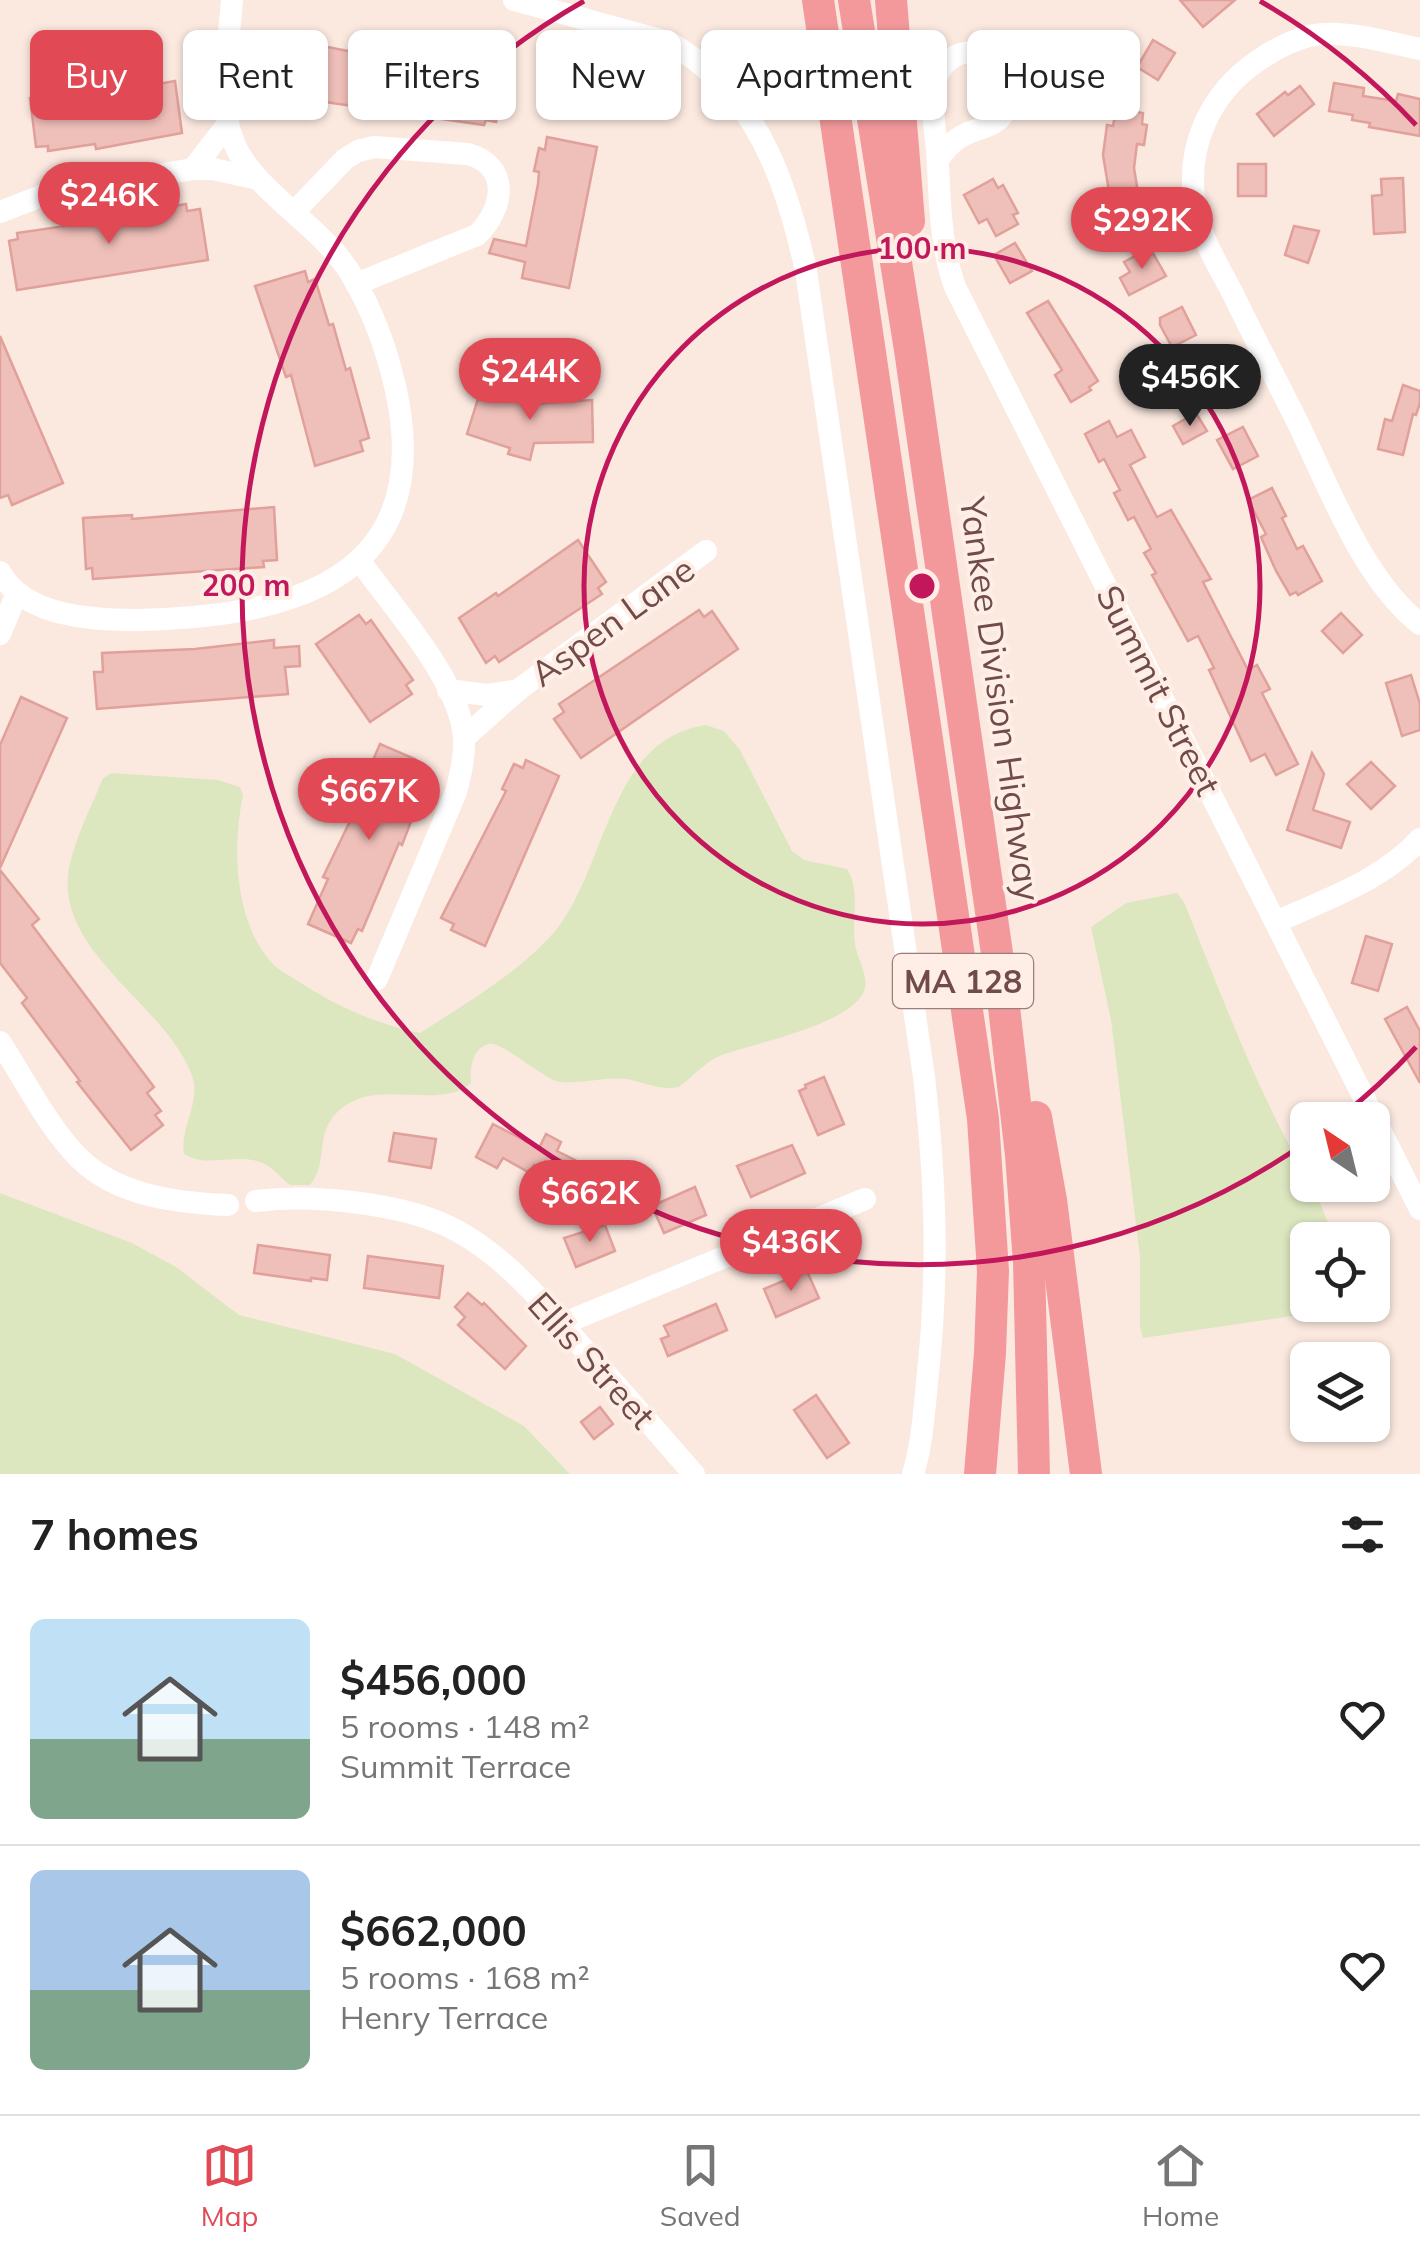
<!DOCTYPE html>
<meta charset="utf-8">
<style>
body{margin:0;font-family:Mulish,sans-serif;background:#f2f2f2;color:#222;height:100vh;display:flex;flex-direction:column;font-size:38px;white-space:nowrap}
*{box-sizing:border-box;margin:0}
p{font-size:32px;color:#767676}
.icon{flex:none;width:55px;height:55px;fill:none;stroke:currentColor;stroke-width:2;stroke-linecap:round;stroke-linejoin:round}
.map{position:relative;height:1474px;overflow:hidden}
.side{display:flex;flex-direction:column;background:#fff;flex:1}
.side>*{flex:none}
.banner{position:absolute;left:30px;top:30px;width:1360px;height:90px;display:flex;gap:20px}
.needle{width:65px;rotate:325deg}
.controls{position:absolute;left:1290px;top:1102px;display:grid;gap:20px}
.controls a{display:grid;place-items:center;width:100px;height:100px;border-radius:15px;background:#fff;box-shadow:0 2px 8px #0004;font-size:50px}
.price{position:absolute;translate:-50% -85px;padding:0 22px;border-radius:35px;background:#e14954;color:#fff;font-size:32px;line-height:65px;filter:drop-shadow(0 2px 5px #0008)}
.price::after{content:'';position:absolute;left:50%;top:60px;width:30px;height:22px;margin-left:-15px;background:inherit;clip-path:polygon(0 0,100% 0,50% 100%)}
.price.selected{background:#222;color:#fff}
ul{padding:0;list-style:none}
li{display:flex;align-items:center;gap:30px;height:250px;padding:0 30px}
li+li{border-top:2px solid #e0e0e0}
li span{display:grid;place-items:center;flex:none;width:280px;height:200px;border-radius:15px;color:#555}
li>.icon{margin-inline-start:auto}
span .icon{width:120px;height:120px;fill:#fffc;stroke-width:1}
li b{font-size:42px}
h2{display:flex;justify-content:space-between;align-items:center;height:120px;padding:0 30px;font-size:42px}
.pill{padding:0 35px;border-radius:15px;background:#fff;box-shadow:0 2px 8px #0004;font-size:35px;line-height:90px}
.pill.selected{background:#e14954;color:#fff}
.tab-bar{display:flex;justify-content:space-around;align-items:center;height:140px;border-top:2px solid #e0e0e0;background:#fff;font-size:28px;color:#767676}
.tab-bar a{display:grid;justify-items:center;gap:5px}
.tab-bar .selected{color:#e14954}
.map>svg:first-child{display:block}
.green{fill:#dce7c0}
.building{fill:#efbfb9;stroke:#e1a09a;stroke-width:2.5}
.lines{fill:none;stroke-linecap:round;stroke-linejoin:round}
.minor{stroke:#fff;stroke-width:22}
.highway{stroke:#f3999c;stroke-width:32}
.ring{fill:none;stroke:#c2185b;stroke-width:5}
.labels{text-anchor:middle;dominant-baseline:central;stroke-width:8;stroke-linejoin:round;paint-order:stroke}
.shield{fill:#feeee6;stroke:#9b7c78;stroke-width:2.5}
.shield-label{font-size:32px;font-weight:bold;fill:#704b49}
.street-label{font-size:35px;fill:#704b49;stroke:#feeee6}
.centre{fill:#c2185b;stroke:#feeee6;stroke-width:5}
.ring-label{font-size:30px;text-anchor:middle;font-weight:bold;fill:#c2185b;stroke:#feeee6;stroke-width:8;stroke-linejoin:round;paint-order:stroke}
</style>
<div class="map">
<svg width="1420" height="1474" viewBox="0 0 1420 1474">
<rect width="100%" height="100%" fill="#fbe9e0"/>
<g class="green">
<path d="M706 725 724 731 740 750 792 851 804 860 847 869C861 890 851 919 855 944 857 958 868 974 865 988 858 1023 752 1044 722 1055 705 1061 693 1077 679 1087 660 1091 644 1082 626 1079 607 1076 571 1086 556 1081 540 1076 501 1041 489 1044 472 1048 470 1068 471 1083 439 1111 379 1078 342 1108 312 1132 330 1162 310 1185H290C278 1176 272 1165 257 1161 233 1154 204 1168 184 1154 179 1127 203 1101 191 1073 162 1000 50 950 70 863 77 834 92 805 103 778L112 773 218 780 240 787 243 795C232 848 234 924 274 965 279 970 287 974 293 978 334 1005 372 1023 420 1033 464 1004 527 968 559 926 607 862 611 738 706 725Z"/>
<path d="M1177 893 1184 902C1222 996 1256 1090 1307 1177L1308 1185 1314 1188 1335 1240H1308V1305L1359 1306 1143 1338 1140 1326V1257L1111 1020 1091 927 1126 903Z"/>
<polygon points="0,1193 132,1243 176,1267 239,1315 395,1354 524,1426 570,1474 0,1474"/>
</g>
<g class="building">
<polygon points="1180,0 1235,0 1203,27"/>
<polygon points="1153,40 1175,53 1158,80 1137,67"/>
<polygon points="317,45 410,63 411,60 456,68 458,63 506,72 496,122 486,120 484,125 318,101 319,97 307,95"/>
<polygon points="158,78 158,84 175,81 182,133 96,149 95,144 48,151 48,146 36,147 30,98 44,96 43,92 63,89 64,92 76,92 137,84 136,81"/>
<polygon points="1334,83 1364,88 1363,96 1396,101 1398,94 1420,99 1420,136 1369,127 1370,123 1352,120 1353,115 1329,111"/>
<polygon points="1300,86 1314,104 1274,136 1257,114 1285,92 1288,95"/>
<polygon points="1116,109 1143,113 1142,124 1147,125 1144,145 1137,144 1134,168 1141,211 1113,216 1103,155 1107,125 1113,126"/>
<polygon points="547,137 597,147 569,288 522,278 525,262 489,253 494,239 526,246 538,184 539,172 534,171 539,148 545,150"/>
<rect x="1238" y="164" width="28" height="32"/>
<polygon points="1403,178 1405,232 1374,234 1372,196 1382,195 1381,179"/>
<polygon points="993,179 998,188 1003,185 1018,213 1013,215 1018,224 996,236 987,219 979,223 964,195"/>
<polygon points="186,204 187,211 200,209 208,260 17,290 9,241 18,239 17,233 113,219 113,216"/>
<polygon points="1294,226 1319,231 1308,263 1285,255"/>
<polygon points="1015,243 1032,271 1010,283 994,255"/>
<polygon points="1150,248 1166,276 1129,295 1120,278 1130,272 1124,262"/>
<polygon points="305,271 308,282 315,279 329,325 333,324 346,370 350,368 369,438 360,441 363,451 315,466 291,375 286,377 255,286"/>
<polygon points="1048,301 1098,381 1089,387 1091,390 1071,402 1055,375 1062,370 1027,313"/>
<polygon points="1182,307 1196,335 1172,347 1160,325 1160,318"/>
<polygon points="0,336 63,483 12,505 8,495 0,498"/>
<polygon points="1213,365 1228,393 1204,407 1188,379"/>
<polygon points="1403,385 1420,391 1420,403 1416,415 1413,414 1403,455 1378,449 1385,419 1392,421"/>
<polygon points="481,389 534,404 592,400 593,442 534,443 530,460 508,454 510,448 467,434"/>
<polygon points="1196,413 1207,431 1183,444 1173,426"/>
<polygon points="1109,421 1117,437 1131,430 1145,457 1130,465 1157,517 1171,510 1211,579 1203,582 1248,670 1257,665 1270,689 1262,693 1298,764 1276,775 1265,754 1251,761 1209,670 1214,668 1198,636 1188,641 1152,575 1156,573 1144,553 1151,549 1134,517 1128,520 1114,493 1120,490 1104,459 1099,462 1085,434"/>
<polygon points="1243,427 1258,456 1233,469 1217,440"/>
<polygon points="1272,488 1286,516 1282,518 1297,549 1303,546 1322,581 1298,595 1296,592 1290,595 1276,571 1261,537 1266,534 1248,500"/>
<polygon points="274,507 277,560 263,561 264,567 93,579 92,568 86,569 83,518 132,515 132,519"/>
<polygon points="578,540 606,582 598,588 602,594 499,662 495,656 486,663 459,618 496,593 498,596"/>
<polygon points="699,610 704,617 712,611 738,649 581,758 554,719 564,712 559,704"/>
<polygon points="1341,613 1362,635 1343,653 1322,631"/>
<polygon points="359,615 366,624 371,620 413,680 406,685 412,694 370,722 316,644"/>
<polygon points="274,640 274,648 299,646 300,666 285,667 288,694 97,709 94,672 103,672 102,653 195,649"/>
<polygon points="1411,675 1420,704 1420,730 1402,736 1386,683"/>
<polygon points="21,697 67,718 0,868 0,745"/>
<polygon points="380,744 415,759 424,766 420,774 428,777 402,845 399,843 362,931 358,929 351,943 308,924 328,879 323,877 365,790 361,788"/>
<polygon points="1312,753 1324,774 1313,810 1350,822 1341,848 1287,830"/>
<polygon points="526,760 559,776 485,946 451,930 454,924 441,918 506,791 502,789 514,764 523,768"/>
<polygon points="1371,762 1395,786 1371,809 1347,784"/>
<polygon points="0,870 39,919 32,925 154,1087 147,1093 161,1111 155,1115 163,1125 131,1150 77,1082 80,1081 22,1003 27,998 0,963"/>
<polygon points="1366,936 1392,944 1378,991 1352,983"/>
<polygon points="1407,1007 1420,1031 1420,1083 1385,1019"/>
<polygon points="824,1077 844,1124 818,1135 799,1091 806,1088 805,1085"/>
<polygon points="493,1124 539,1148 546,1134 561,1142 557,1151 575,1160 565,1181 534,1165 530,1173 503,1158 497,1168 476,1157"/>
<polygon points="394,1133 436,1139 431,1168 389,1161"/>
<polygon points="792,1145 805,1173 751,1197 737,1166"/>
<polygon points="695,1187 706,1215 664,1233 652,1206"/>
<polygon points="605,1225 615,1251 576,1267 564,1238"/>
<polygon points="258,1245 330,1255 327,1280 311,1278 311,1281 254,1273"/>
<polygon points="368,1256 443,1266 439,1298 364,1288"/>
<polygon points="807,1271 819,1298 776,1317 764,1289"/>
<polygon points="468,1293 482,1305 484,1303 526,1346 505,1369 458,1325 465,1317 455,1307"/>
<polygon points="716,1304 727,1330 668,1356 661,1339 669,1336 664,1326"/>
<polygon points="816,1395 849,1443 827,1458 794,1410"/>
<polygon points="600,1407 613,1424 594,1439 581,1422"/>
</g>
<g class="lines">
<g class="minor">
<path d="M514 0 668 42C755 90 786 179 806 271L924 1077C936 1184 939 1275 927 1383 924 1413 922 1445 913 1474"/>
<path d="M1420 49C1390 43 1353 32 1322 34 1299 36 1278 47 1259 60 1208 94 1184 150 1196 211 1202 240 1219 267 1233 294 1253 335 1274 376 1295 417 1327 482 1362 579 1420 624"/>
<path d="M938 159C946 149 953 140 966 134 981 127 996 127 1005 111 1029 72 973 30 943 66 938 72 935 79 934 87 931 107 935 129 937 149 940 194 939 243 955 287L1420 1209"/>
<polyline points="193,169 213,169 258,179"/>
<path d="M295 211 345 159 358 151 374 147 468 154C511 166 504 209 477 235L356 284"/>
<polyline points="0,212 49,193 193,169 227,125"/>
<path d="M360 561C393 608 459 679 464 737 465 756 461 774 456 792L377 979"/>
<path d="M0 572C24 616 91 620 136 620 279 617 429 586 399 406 391 360 374 311 349 271 319 224 254 191 234 143 216 100 229 45 232 0"/>
<polyline points="0,634 17,593"/>
<polyline points="448,690 487,695 518,690"/>
<polyline points="464,738 518,690 706,551"/>
<path d="M1276 922C1326 899 1382 881 1420 839"/>
<path d="M0 1042C24 1078 49 1129 80 1159 118 1196 178 1203 228 1205"/>
<path d="M256 1201C313 1194 409 1203 459 1232 508 1259 546 1306 582 1347 620 1389 657 1432 694 1474"/>
<polyline points="562,1324 865,1199"/>
</g>
<g class="highway">
<polyline points="818,0 983,1119 993,1271 990,1353 980,1474"/>
<polyline points="854,0 910,350 1001,981 1021,1155 1029,1262 1034,1474"/>
<polyline points="891,0 909,221"/>
<polyline points="1036,1117 1051,1200 1086,1474"/>
</g>
</g>
<g class="ring">
<circle cx="922" cy="586" r="338"/>
<path d="M1416 1047A676 676 0 0 1 1338 1119M1305 1143A676 676 0 1 1 584 1M1260 1A676 676 0 0 1 1416 125"/>
</g>
<g class="labels">
<rect class="shield" x="893" y="954" width="140" height="54" rx="8"/>
<g class="shield-label">
<text x="963" y="981">MA 128</text>
</g>
<g class="street-label">
<text transform="translate(612 621) rotate(-36)">Aspen Lane</text>
<text transform="translate(1159 690) rotate(63)">Summit Street</text>
<text transform="translate(1001 699) rotate(82)">Yankee Division Highway</text>
<text transform="translate(592 1360) rotate(48)">Ellis Street</text>
</g>
</g>
<circle cx="922" cy="586" r="15" class="centre"/>
<g class="ring-label">
<text x="922" y="259">100 m</text>
<text x="246" y="596">200 m</text>
</g>
</svg>
<div class="controls">
<a><svg class="needle" viewBox="-14 -14 28 28"><path d="M0-13l5 13h-10z" fill="#e53935"/><path d="M0 13l5-13h-10z" fill="#767676"/></svg></a>
<a><svg class="icon" aria-label="locate" viewBox="0 0 24 24"><circle cx="12" cy="12" r="6"/><path d="M12 2v4M12 18v4M2 12h4M18 12h4"/></svg></a>
<a><svg class="icon" aria-label="layers" viewBox="0 0 24 24"><path d="M12 4l9 5-9 5-9-5zM3 14l9 5 9-5"/></svg></a>
</div>
<b class="price" style="left:109px;top:247px">$246K</b>
<b class="price" style="left:1142px;top:272px">$292K</b>
<b class="price" style="left:530px;top:423px">$244K</b>
<b class="price selected" style="left:1190px;top:429px">$456K</b>
<b class="price" style="left:369px;top:843px">$667K</b>
<b class="price" style="left:590px;top:1245px">$662K</b>
<b class="price" style="left:791px;top:1294px">$436K</b>
<div class="banner">
<a class="pill selected">Buy</a>
<a class="pill">Rent</a>
<a class="pill">Filters</a>
<a class="pill">New</a>
<a class="pill">Apartment</a>
<a class="pill">House</a>
</div>
</div>
<section class="side">
<h2>7 homes<svg class="icon" aria-label="filters" viewBox="0 0 24 24"><path d="M4 7h16M4 17h16"/><circle cx="9" cy="7" r="2"/><circle cx="15" cy="17" r="2"/></svg></h2>
<ul>
<li><span style="background:linear-gradient(#bfe0f5 60%,#7fa58c 0)"><svg class="icon" aria-label="home" viewBox="0 0 24 24"><path d="M3 11l9-7 9 7M6 9v11h12V9"/></svg></span><div><b>$456,000</b><p>5 rooms · 148 m²</p><p>Summit Terrace</p></div><svg class="icon" aria-label="heart" viewBox="0 0 24 24"><path d="M12 20l-8-8c-3-5 5-10 8-4 3-6 11-1 8 4z"/></svg></li>
<li><span style="background:linear-gradient(#a9c7e8 60%,#7fa58c 0)"><svg class="icon" aria-label="home" viewBox="0 0 24 24"><path d="M3 11l9-7 9 7M6 9v11h12V9"/></svg></span><div><b>$662,000</b><p>5 rooms · 168 m²</p><p>Henry Terrace</p></div><svg class="icon" aria-label="heart" viewBox="0 0 24 24"><path d="M12 20l-8-8c-3-5 5-10 8-4 3-6 11-1 8 4z"/></svg></li>
</ul>
</section>
<nav class="tab-bar">
<a class="selected"><svg class="icon" aria-label="map" viewBox="0 0 24 24"><path d="M3 6l6-2 6 2 6-2v14l-6 2-6-2-6 2zM9 4v14M15 6v14"/></svg>Map</a>
<a><svg class="icon" aria-label="saved" viewBox="0 0 24 24"><path d="M7 4h10v16l-5-4-5 4z"/></svg>Saved</a>
<a><svg class="icon" aria-label="home" viewBox="0 0 24 24"><path d="M3 11l9-7 9 7M6 9v11h12V9"/></svg>Home</a>
</nav>
